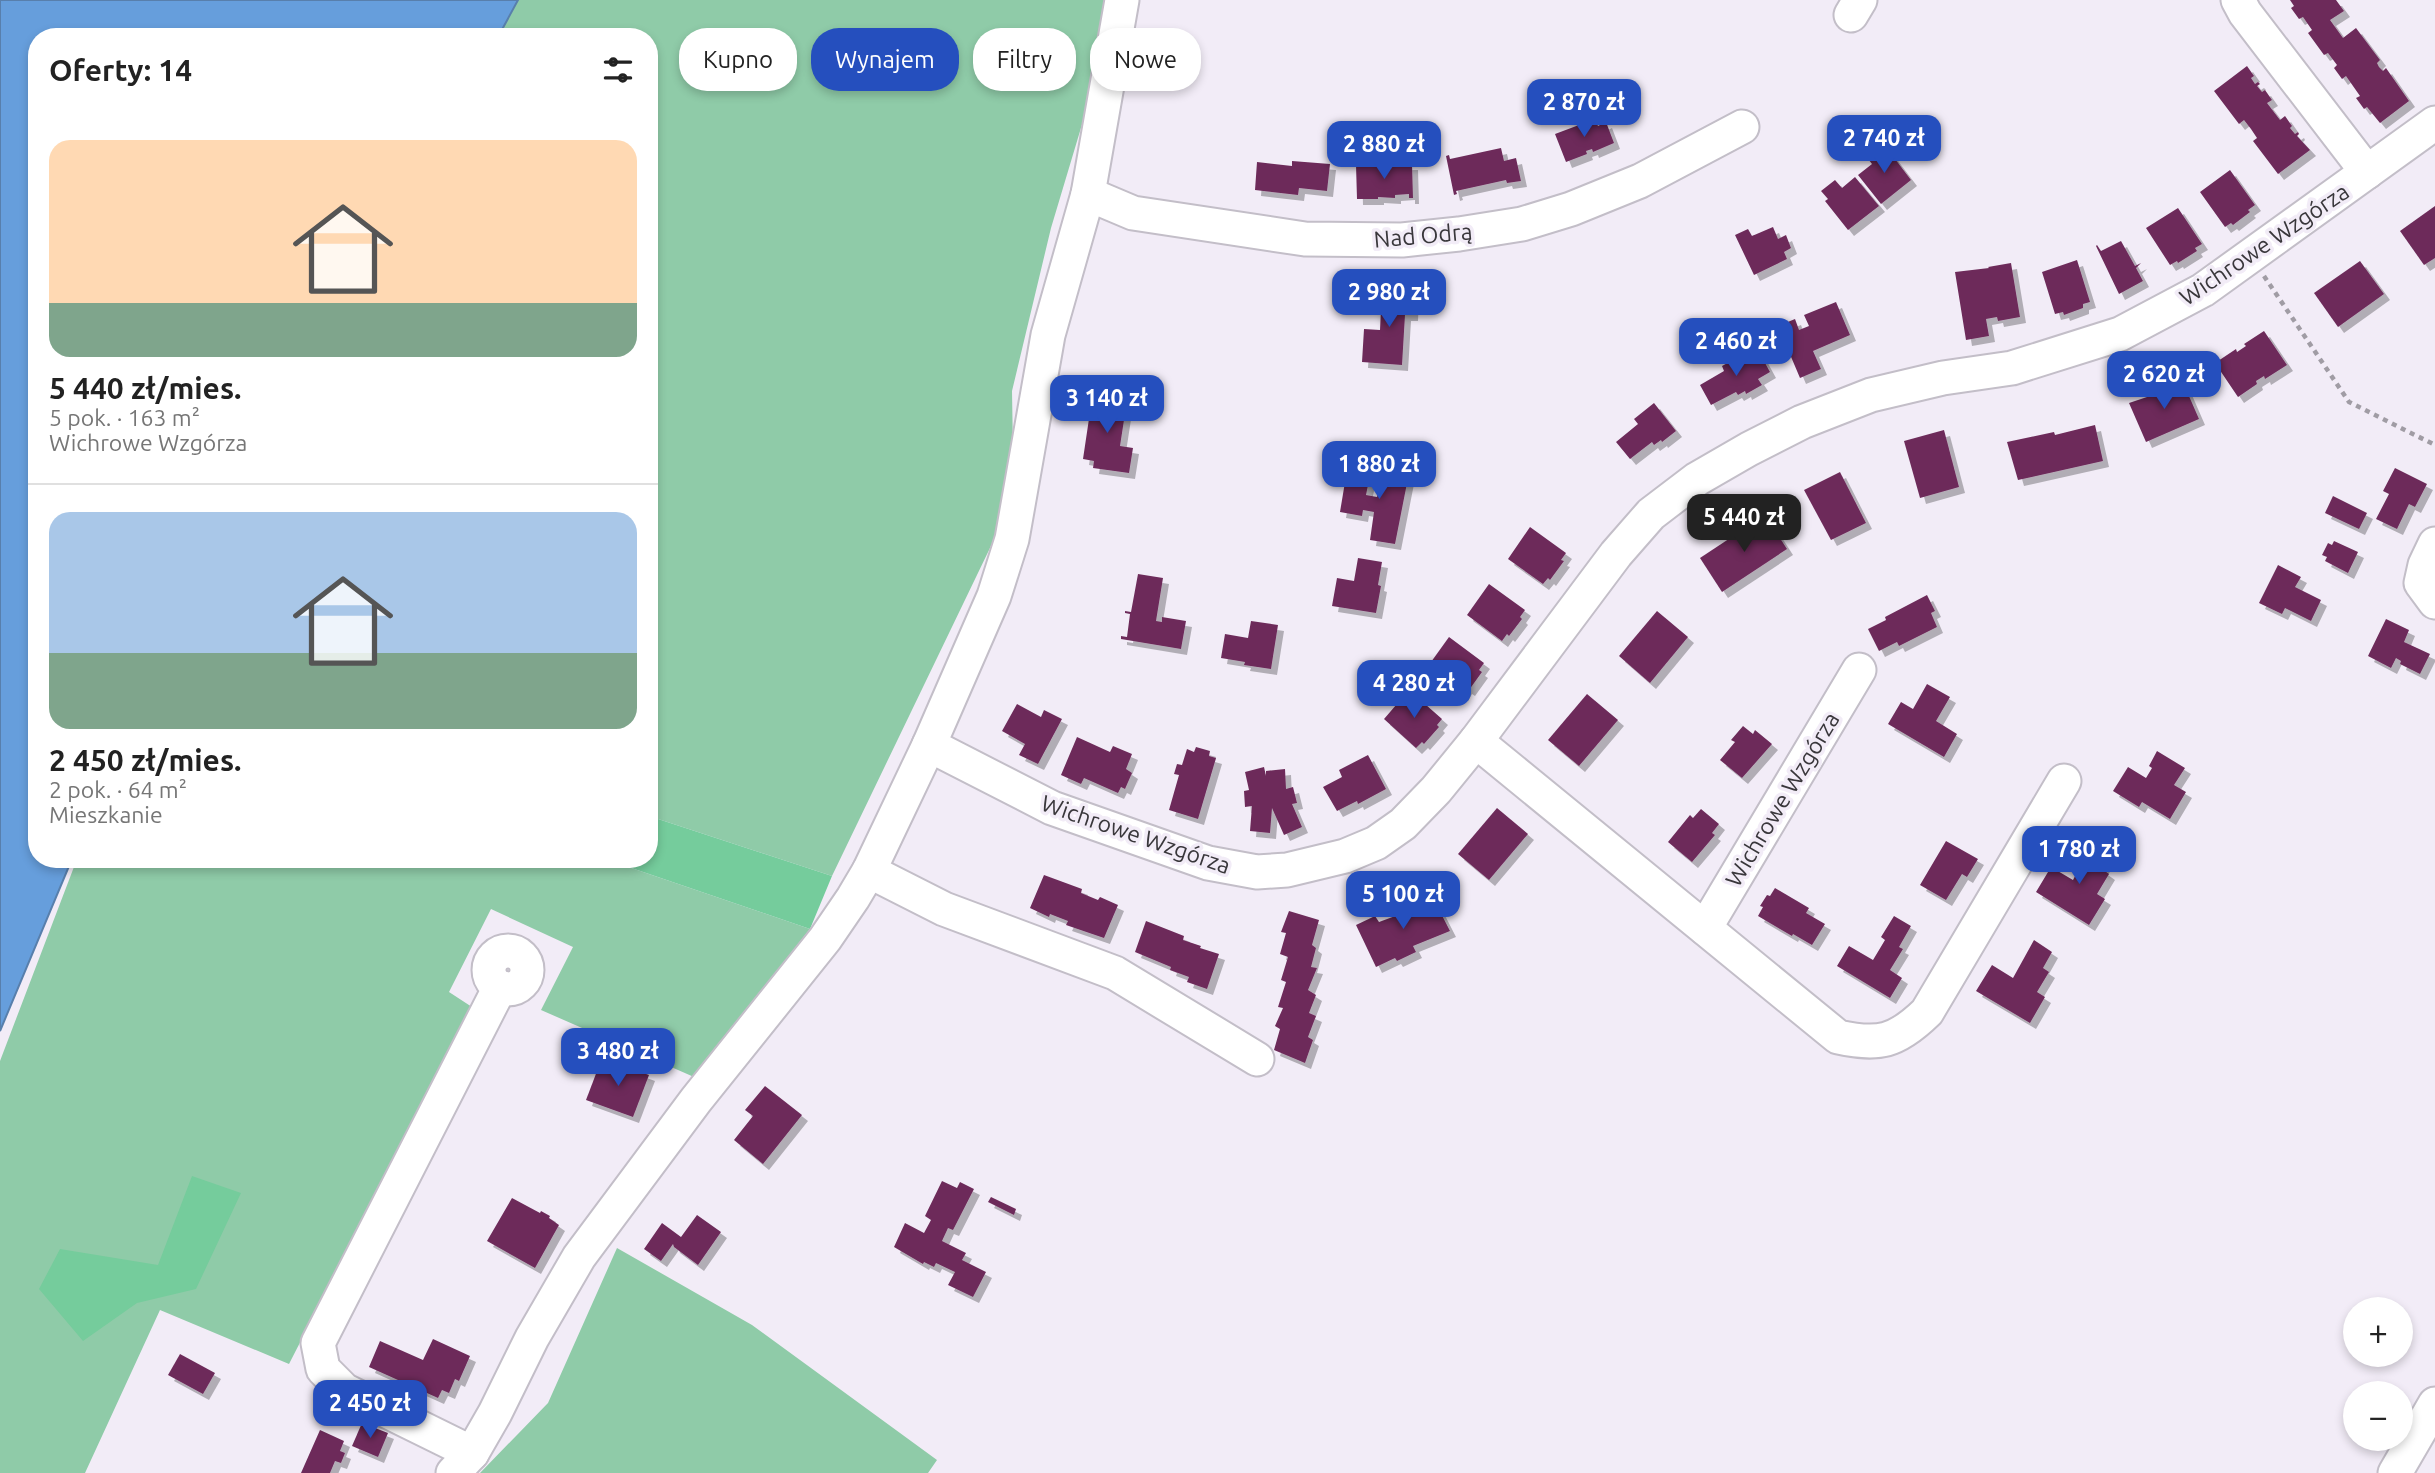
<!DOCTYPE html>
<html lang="pl">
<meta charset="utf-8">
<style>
body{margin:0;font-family:Ubuntu,sans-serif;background:#f6f6f6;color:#222;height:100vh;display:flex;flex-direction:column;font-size:26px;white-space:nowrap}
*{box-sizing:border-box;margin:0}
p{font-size:23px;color:#767676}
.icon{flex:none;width:38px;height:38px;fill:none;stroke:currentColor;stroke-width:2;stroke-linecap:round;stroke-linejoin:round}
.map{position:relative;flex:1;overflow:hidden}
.details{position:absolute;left:28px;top:28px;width:630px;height:840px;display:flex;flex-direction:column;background:#fff;border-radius:28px;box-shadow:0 4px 10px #0003}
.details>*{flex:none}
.top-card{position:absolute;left:679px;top:28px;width:665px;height:63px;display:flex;gap:14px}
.fabs{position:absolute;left:2343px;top:1297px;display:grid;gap:14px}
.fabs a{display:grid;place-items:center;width:70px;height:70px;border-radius:50%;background:#fff;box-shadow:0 4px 10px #0003;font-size:35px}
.price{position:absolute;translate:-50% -60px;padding:0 16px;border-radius:14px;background:#254fbe;color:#fff;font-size:23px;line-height:46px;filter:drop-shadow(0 2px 4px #0008)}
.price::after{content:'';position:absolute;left:50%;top:42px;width:21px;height:16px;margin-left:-10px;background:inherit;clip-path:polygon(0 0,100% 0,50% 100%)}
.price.active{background:#222;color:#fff}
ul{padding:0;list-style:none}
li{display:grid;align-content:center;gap:14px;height:371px;padding:0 21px}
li+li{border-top:2px solid #e0e0e0}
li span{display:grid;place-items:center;height:217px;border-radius:21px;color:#555}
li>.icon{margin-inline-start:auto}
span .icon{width:126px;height:126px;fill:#fffc;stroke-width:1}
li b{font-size:30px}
h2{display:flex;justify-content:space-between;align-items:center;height:84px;padding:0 21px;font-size:30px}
.pill{padding:0 24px;border-radius:28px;background:#fff;box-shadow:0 4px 10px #0003;font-size:24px;line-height:63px}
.pill.active{background:#254fbe;color:#fff}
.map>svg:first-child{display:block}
.green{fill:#8fcba8}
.forest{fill:#75cc9c}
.water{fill:#669edc;stroke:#587fac;stroke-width:2}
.building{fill:#6d2c5a;filter:url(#shadow)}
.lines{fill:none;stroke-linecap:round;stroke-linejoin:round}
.minor-casing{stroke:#c3bec8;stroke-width:37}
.path{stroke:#a09ca4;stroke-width:4.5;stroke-dasharray:5 5;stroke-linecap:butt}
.minor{stroke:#fff;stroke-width:33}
.labels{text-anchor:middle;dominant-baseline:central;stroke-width:7;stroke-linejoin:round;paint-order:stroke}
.street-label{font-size:23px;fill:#39373b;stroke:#f2ecf7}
</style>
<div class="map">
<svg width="2435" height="1473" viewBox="0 0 2435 1473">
<defs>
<filter id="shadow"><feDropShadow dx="6" dy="6" stdDeviation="0" flood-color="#0004"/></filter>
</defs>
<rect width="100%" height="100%" fill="#f2ecf7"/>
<g class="green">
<polygon points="518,0 1109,0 1107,41 1051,228 1012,391 1013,451 1003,521 832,876 649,816 649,37 498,37"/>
<polygon points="77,859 605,859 810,929 694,1077 541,1010 573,947 491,909 449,992 472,1007 289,1364 160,1310 85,1473 0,1473 0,1061"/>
<polygon points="617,1248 752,1325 937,1460 928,1473 480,1473 548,1403"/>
</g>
<g class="forest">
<polygon points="649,816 832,876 810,929 605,859 649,859"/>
<polygon points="192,1176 241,1193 196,1289 137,1303 83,1341 39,1289 60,1249 158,1265"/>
</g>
<polygon class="water" points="0,0 518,0 498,37 37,37 37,859 72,859 0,1031"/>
<g class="building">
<polygon points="2290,0 2336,0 2344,11 2330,20 2343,38 2356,28 2380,60 2377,63 2379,67 2383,71 2386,68 2409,101 2380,123 2367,107 2364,109 2356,98 2360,96 2346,76 2342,79 2334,68 2337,65 2328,53 2324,55 2308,33 2312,30 2303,17 2299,19 2291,8 2294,6"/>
<polygon points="2247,66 2254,76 2251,78 2255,84 2258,82 2260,84 2257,86 2262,92 2265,90 2272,100 2267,103 2280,120 2285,116 2292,126 2290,128 2295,134 2298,132 2299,134 2297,136 2310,150 2278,174 2253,141 2257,138 2251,129 2244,120 2239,124 2214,91"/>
<polygon points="1595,119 1598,126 1606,122 1614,143 1593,152 1592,149 1586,151 1587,154 1566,162 1555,134"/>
<polygon points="1411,124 1412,160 1390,160 1389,125"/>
<polygon points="1880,145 1886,153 1889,151 1911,180 1881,204 1858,175 1872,164 1865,155"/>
<polygon points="1501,148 1504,161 1516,158 1521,181 1507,183 1506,180 1456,191 1457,194 1454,195 1446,156 1449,155 1450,159"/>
<polygon points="1292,161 1330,164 1327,191 1299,188 1298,195 1255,190 1257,162 1292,166"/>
<polygon points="1412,164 1413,198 1409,198 1409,194 1395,195 1395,198 1378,197 1378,199 1357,199 1356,165"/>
<polygon points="2230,170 2255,205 2248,210 2250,212 2233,225 2231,223 2225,227 2200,192"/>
<polygon points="1855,177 1879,206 1848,230 1825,201 1828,199 1821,191 1835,180 1842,188"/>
<polygon points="2435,206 2435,258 2424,265 2400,231"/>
<polygon points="2178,208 2202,244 2195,248 2197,251 2178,263 2177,261 2170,265 2146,228"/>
<polygon points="1773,227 1778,239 1786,235 1791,248 1784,252 1787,259 1754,275 1735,235 1748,229 1752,236"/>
<polygon points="2121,241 2135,266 2141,263 2136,268 2143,281 2119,294 2096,246 2097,245 2101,251"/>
<polygon points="2077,260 2090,302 2083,304 2083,308 2064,315 2063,312 2055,314 2042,272"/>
<polygon points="2360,261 2384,294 2338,327 2314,293"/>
<polygon points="2011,263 2020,317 1998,321 1997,317 1986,319 1989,336 1966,340 1955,272 1989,268 1988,267"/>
<polygon points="1382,288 1413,290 1412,315 1405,315 1402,365 1362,362 1364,329 1380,330"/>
<polygon points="1836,302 1850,335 1813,351 1821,369 1800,378 1778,326 1795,319 1799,330 1809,326 1804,315"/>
<polygon points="2264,331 2287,365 2265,379 2264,376 2256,381 2257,384 2238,397 2215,363 2236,349 2237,352 2246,346 2244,344"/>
<polygon points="1759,352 1770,372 1758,379 1762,385 1746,394 1745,391 1738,395 1736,392 1711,405 1700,385 1724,371 1722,366 1744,354 1747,359"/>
<polygon points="2182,380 2199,419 2146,442 2129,403 2153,395"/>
<polygon points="1097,391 1121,395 1119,406 1126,407 1120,446 1133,448 1129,473 1093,468 1094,461 1083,459 1090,412 1094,412"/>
<polygon points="1654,403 1676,431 1662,442 1661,440 1654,445 1652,442 1630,459 1616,442 1638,424 1634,419"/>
<polygon points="2095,425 2103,461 2018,480 2007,442 2054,432 2055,435"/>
<polygon points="1944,430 1959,487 1920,498 1904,441"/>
<polygon points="1383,463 1410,468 1395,544 1370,540 1374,512 1363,510 1362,516 1340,512 1346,476 1369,480 1366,495 1377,497"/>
<polygon points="2395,468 2427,484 2415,507 2409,504 2397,529 2376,519 2389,494 2383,491"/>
<polygon points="1840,472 1866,523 1831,540 1804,490"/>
<polygon points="2333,496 2367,513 2359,529 2325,513"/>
<polygon points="1765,515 1787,549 1722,592 1700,558"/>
<polygon points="1530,527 1566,553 1561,560 1564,561 1550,580 1548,578 1543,584 1508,559"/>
<polygon points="2334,541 2358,552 2348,573 2325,561 2327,557 2322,555 2328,543 2332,545"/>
<polygon points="1358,558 1382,562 1378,585 1381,586 1376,613 1332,606 1337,578 1354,581"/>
<polygon points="2278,565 2301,577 2295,587 2321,600 2311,621 2285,608 2282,614 2259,603"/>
<polygon points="1138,574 1163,578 1156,621 1162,622 1162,617 1186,621 1181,649 1121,639 1121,636 1127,637 1130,614 1125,613 1125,611 1131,612"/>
<polygon points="1489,584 1525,610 1520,617 1522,619 1509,636 1507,634 1502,641 1467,615"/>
<polygon points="1927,595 1935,611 1931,613 1937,627 1899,646 1897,642 1879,651 1868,629 1886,620 1885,617"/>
<polygon points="1657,611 1688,637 1650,683 1619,656"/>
<polygon points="2386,619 2409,630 2404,642 2430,654 2420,674 2400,664 2401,661 2396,658 2391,668 2368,656"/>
<polygon points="1251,621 1278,625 1271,669 1244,665 1245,662 1221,658 1225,634 1248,638"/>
<polygon points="1449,637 1484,663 1479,670 1482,672 1469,690 1466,688 1462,695 1426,669"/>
<polygon points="1927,684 1950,697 1936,721 1957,734 1944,757 1888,724 1901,702 1913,709"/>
<polygon points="1409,690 1442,719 1437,725 1439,727 1424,744 1422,742 1416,748 1384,719"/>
<polygon points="1587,694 1618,720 1579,766 1548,740"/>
<polygon points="1017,704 1041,717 1044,710 1062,719 1038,764 1019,755 1025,744 1002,731"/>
<polygon points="1743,726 1753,734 1755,730 1772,744 1742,778 1720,760 1735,742 1731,740"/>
<polygon points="1077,737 1110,752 1113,746 1132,754 1126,769 1132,773 1125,789 1121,787 1118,793 1084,778 1081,784 1061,775"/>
<polygon points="1196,747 1210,751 1209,756 1216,758 1198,819 1169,810 1179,775 1174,774 1177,764 1182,765 1187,749 1194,752"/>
<polygon points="2157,751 2185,768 2174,785 2186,792 2170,819 2142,802 2139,807 2113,791 2128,767 2146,778 2152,768 2149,766"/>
<polygon points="1368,755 1386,789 1358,804 1357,801 1337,811 1323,787 1342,777 1339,770"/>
<polygon points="1264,767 1266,776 1266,771 1285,769 1286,789 1293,787 1297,803 1292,804 1302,827 1284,835 1272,808 1270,833 1250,831 1252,806 1245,807 1244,791 1249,790 1245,772"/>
<polygon points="1497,808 1528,834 1489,880 1458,854"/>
<polygon points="1701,809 1719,824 1712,833 1715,835 1692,862 1668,842 1690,815 1693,818"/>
<polygon points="1946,841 1978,859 1967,877 1962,874 1946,900 1920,885"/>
<polygon points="2093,842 2112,853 2102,869 2109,874 2097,894 2105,899 2089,925 2036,892 2051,867 2073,880"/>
<polygon points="1044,875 1082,889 1081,893 1098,900 1100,897 1118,905 1104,938 1066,925 1068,921 1050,914 1049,917 1030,908"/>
<polygon points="1775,888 1809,908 1806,913 1825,924 1812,945 1793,934 1792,936 1758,916 1763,907 1760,906 1767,895 1770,896"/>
<polygon points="1430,892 1450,931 1413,946 1416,952 1397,961 1395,958 1376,967 1356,925 1375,916 1379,922 1398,915 1415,906 1412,901"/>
<polygon points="1289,911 1319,920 1312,945 1316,948 1311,967 1317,968 1308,990 1316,995 1309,1013 1316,1016 1308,1037 1313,1040 1305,1063 1274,1050 1280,1029 1275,1026 1283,1008 1278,1007 1286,982 1281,980 1288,957 1280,954 1286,933 1281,932"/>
<polygon points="1894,916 1911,926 1899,947 1903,949 1890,970 1902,978 1890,998 1837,966 1849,946 1873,960 1885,940 1881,937"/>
<polygon points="1146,921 1184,936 1183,940 1201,946 1200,948 1219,954 1207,989 1187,982 1189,977 1170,970 1171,967 1135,952"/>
<polygon points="2034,940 2052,952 2043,968 2049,972 2037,992 2045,997 2030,1023 1976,991 1992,965 2013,978"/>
<polygon points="602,1058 649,1075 633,1117 586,1100"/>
<polygon points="765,1086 802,1115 763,1164 734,1140 753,1116 745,1110"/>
<polygon points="942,1181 957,1188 960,1182 974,1189 953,1230 948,1228 942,1241 966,1253 962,1260 986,1272 973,1297 948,1285 955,1272 936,1263 934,1267 924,1262 923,1264 894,1247 905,1223 924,1233 931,1220 925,1216"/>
<polygon points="991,1197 1016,1209 1014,1215 988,1202"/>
<polygon points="512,1198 540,1213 541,1211 550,1216 549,1218 559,1225 535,1268 487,1241"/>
<polygon points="697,1215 721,1232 698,1265 674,1247 673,1244 661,1261 644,1249 662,1223 681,1237"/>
<polygon points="433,1339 470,1356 459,1381 455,1379 449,1393 442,1390 438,1398 369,1367 380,1341 423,1360"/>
<polygon points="180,1354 215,1373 203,1394 168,1375"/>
<polygon points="362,1423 388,1433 378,1457 352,1446"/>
<polygon points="320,1430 344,1441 340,1451 345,1453 341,1463 335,1461 330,1473 301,1473"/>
</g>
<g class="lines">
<defs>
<g id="minor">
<polyline points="2238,0 2245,13 2367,172"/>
<polyline points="1851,15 1860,0"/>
<polyline points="1088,194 1133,213 1305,239 1402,240 1459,234 1522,224 1571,209 1640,181 1742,127"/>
<polyline points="2435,544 2425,565 2421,583 2435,602"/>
<path d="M1476 741 1838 1037C1879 1046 1896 1042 1927 1012L2064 781"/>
<polyline points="929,745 1052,808 1208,863 1257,872 1287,870 1345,856 1376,843 1403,824 1436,790 1476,741 1616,554 1651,514 1697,479 1749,449 1802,422 1871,395 1943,378 2012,368 2120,334 2203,290 2435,123"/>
<polyline points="869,871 944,909 1115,973 1257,1059"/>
<polyline points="1705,928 1859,670"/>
<circle cx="508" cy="970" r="19"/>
<polyline points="472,1453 344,1390 323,1369 318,1343 500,987"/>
<polyline points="453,1473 472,1453 495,1413 532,1338 579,1257 696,1100 825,939 853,898 869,871 929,745 994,596 1012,539 1048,335 1088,194 1122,0"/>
<polyline points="2395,1473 2435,1404"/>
</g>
</defs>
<use href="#minor" class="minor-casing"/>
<polyline class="path" points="2264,276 2349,402 2435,445"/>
<use href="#minor" class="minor"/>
</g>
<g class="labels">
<g class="street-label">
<text transform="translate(1423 235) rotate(-5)">Nad Odrą</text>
<text transform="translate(2264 244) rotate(-34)">Wichrowe Wzgórza</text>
<text transform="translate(1782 799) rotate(-59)">Wichrowe Wzgórza</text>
<text transform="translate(1136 834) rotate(19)">Wichrowe Wzgórza</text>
</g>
</g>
</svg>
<div class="fabs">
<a>+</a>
<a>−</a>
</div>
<b class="price" style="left:1584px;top:139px">2 870 zł</b>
<b class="price" style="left:1884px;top:175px">2 740 zł</b>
<b class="price" style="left:1384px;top:181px">2 880 zł</b>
<b class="price" style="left:1389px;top:329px">2 980 zł</b>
<b class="price" style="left:1736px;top:378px">2 460 zł</b>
<b class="price" style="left:2164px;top:411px">2 620 zł</b>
<b class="price" style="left:1107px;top:435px">3 140 zł</b>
<b class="price" style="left:1379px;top:501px">1 880 zł</b>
<b class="price active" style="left:1744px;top:554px">5 440 zł</b>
<b class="price" style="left:1414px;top:720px">4 280 zł</b>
<b class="price" style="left:2079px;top:886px">1 780 zł</b>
<b class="price" style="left:1403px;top:931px">5 100 zł</b>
<b class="price" style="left:618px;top:1088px">3 480 zł</b>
<b class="price" style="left:370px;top:1440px">2 450 zł</b>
<div class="top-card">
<a class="pill">Kupno</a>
<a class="pill active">Wynajem</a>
<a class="pill">Filtry</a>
<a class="pill">Nowe</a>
</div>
<section class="details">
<h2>Oferty: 14<svg class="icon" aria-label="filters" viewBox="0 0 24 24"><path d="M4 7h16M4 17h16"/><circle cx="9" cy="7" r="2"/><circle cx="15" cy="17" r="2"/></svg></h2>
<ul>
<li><span style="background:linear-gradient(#ffd9b3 75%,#7fa58c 0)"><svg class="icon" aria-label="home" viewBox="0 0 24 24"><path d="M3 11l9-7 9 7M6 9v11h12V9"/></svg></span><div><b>5 440 zł/mies.</b><p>5 pok. · 163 m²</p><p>Wichrowe Wzgórza</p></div></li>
<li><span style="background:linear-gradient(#a9c7e8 65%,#7fa58c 0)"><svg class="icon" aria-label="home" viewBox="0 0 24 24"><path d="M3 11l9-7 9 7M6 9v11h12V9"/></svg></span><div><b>2 450 zł/mies.</b><p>2 pok. · 64 m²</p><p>Mieszkanie</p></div></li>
</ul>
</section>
</div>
